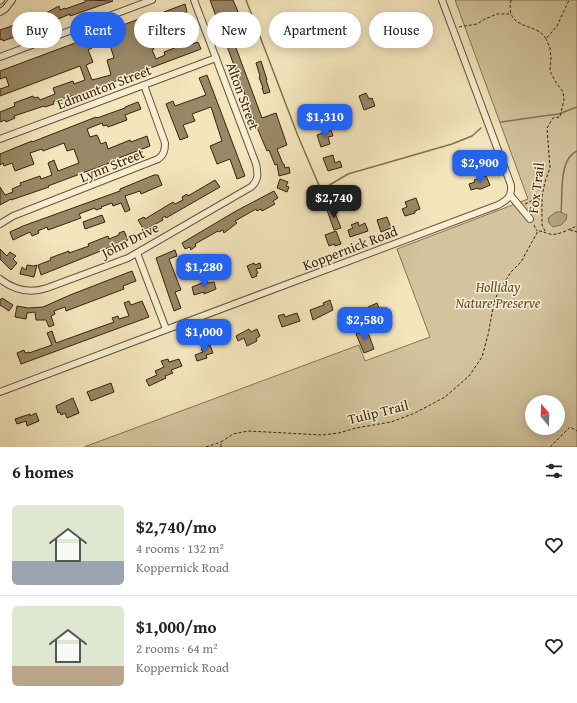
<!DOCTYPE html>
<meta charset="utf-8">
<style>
body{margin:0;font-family:"Gentium Book Plus",serif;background:#f2f2f2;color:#222;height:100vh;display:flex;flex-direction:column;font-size:15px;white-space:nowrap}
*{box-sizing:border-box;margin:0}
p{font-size:13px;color:#767676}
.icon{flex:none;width:22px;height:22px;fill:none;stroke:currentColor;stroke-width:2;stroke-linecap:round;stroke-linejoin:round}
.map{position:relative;height:447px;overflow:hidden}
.panel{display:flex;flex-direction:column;background:#fff;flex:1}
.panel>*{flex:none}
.banner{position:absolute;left:12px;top:12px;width:553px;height:36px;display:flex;gap:8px}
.needle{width:26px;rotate:341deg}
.buttons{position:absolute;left:525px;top:395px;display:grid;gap:8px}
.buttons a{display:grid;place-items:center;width:40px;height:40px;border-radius:50%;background:#fff;box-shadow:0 2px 10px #0003;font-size:20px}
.price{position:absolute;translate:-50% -34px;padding:0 9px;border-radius:8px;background:#2563eb;color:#fff;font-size:13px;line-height:26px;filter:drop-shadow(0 1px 2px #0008)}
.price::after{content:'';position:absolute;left:50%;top:24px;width:12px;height:9px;margin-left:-6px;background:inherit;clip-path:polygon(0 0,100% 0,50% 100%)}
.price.active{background:#222;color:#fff}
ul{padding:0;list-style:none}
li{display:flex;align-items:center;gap:12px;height:100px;padding:0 12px}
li+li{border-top:1px solid #e0e0e0}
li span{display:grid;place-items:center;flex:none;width:112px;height:80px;border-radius:6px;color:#555}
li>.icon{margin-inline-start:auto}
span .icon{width:48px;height:48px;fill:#fffc;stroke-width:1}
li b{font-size:17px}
h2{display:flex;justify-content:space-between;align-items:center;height:48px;padding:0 12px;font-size:17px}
.pill{padding:0 14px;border-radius:18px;background:#fff;box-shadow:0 2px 10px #0003;font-size:14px;line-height:36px}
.pill.active{background:#2563eb;color:#fff}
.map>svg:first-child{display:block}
.green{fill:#d3c49e;stroke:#867454;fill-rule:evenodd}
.water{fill:#b3a37f;stroke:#827050}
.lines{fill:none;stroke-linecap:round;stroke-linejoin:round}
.stream{stroke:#827050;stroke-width:1.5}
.building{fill:#998867;stroke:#38230a;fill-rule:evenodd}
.minor-casing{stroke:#675436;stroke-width:8}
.path{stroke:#38230a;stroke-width:1;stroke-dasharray:3 2;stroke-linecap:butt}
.minor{stroke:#f7eed3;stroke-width:6}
.labels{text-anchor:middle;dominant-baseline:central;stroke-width:3;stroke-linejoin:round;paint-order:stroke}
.street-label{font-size:14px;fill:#38230a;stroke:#f7eed3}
.park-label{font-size:14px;font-style:italic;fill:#5f4b2f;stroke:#f7eed3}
</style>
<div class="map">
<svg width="577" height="447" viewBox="0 0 577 447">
<rect width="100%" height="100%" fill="#f3e5bc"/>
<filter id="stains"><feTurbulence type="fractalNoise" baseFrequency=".005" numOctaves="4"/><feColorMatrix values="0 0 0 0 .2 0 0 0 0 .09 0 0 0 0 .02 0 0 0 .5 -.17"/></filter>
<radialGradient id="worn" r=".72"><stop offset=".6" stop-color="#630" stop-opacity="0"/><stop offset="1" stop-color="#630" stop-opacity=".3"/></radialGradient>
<path class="green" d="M455 0H577V447H84L359 345 365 361 430 337 397 249 528 199ZM532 402H558V428H532Z"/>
<polygon class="water" points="556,212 561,212 567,215 566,220 561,225 553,227 549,223 548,218"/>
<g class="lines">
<g class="stream">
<polyline points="246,0 298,136 321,190 348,174 452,144 472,136 481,128"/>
<polyline points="501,122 543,116 559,114 577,107"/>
<path d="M561 212C563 196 558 159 577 151"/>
</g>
</g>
<g class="building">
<polygon points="85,0 113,1 70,16 70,14 17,36 3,41 2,39 0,40 0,30 26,21 26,19 32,16 33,20 44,15 44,14 59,6 60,10 65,8 65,9 85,2"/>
<polygon points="210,0 233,0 245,28 239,30 235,17 226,21 262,118 276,113 287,145 277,149 283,164 284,164 285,168 289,167 290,173 279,176 277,164 275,165 269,150 267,151 256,125"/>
<path d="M185 4 187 12 171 17 173 22 166 25 165 23 153 27 157 38 150 40 154 49 152 50 156 59 165 55 164 52 177 47 172 36 178 33 183 47 198 42 201 49 84 93 61 99 53 102 54 104 45 107 44 106 14 116 15 118 6 122 5 120 0 122V112L15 106 14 103 33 96 34 98 38 97 40 100 55 94 53 88 73 81 74 84 85 80 80 66 0 96V89L9 86 6 77 0 79V71L155 13 156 15ZM99 42 100 45 109 42 114 58 107 60 111 75 92 80 86 65 93 62 88 50 92 48 91 45Z"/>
<polygon points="261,61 267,80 266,80 270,92 264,94 262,88 263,88 259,77 260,76 256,63"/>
<polygon points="207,75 245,176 237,179 230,159 217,164 212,151 210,146 222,141 211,107 192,114 195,121 183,125 188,137 180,140 166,104 173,101 175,106 206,95 199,78"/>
<polygon points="366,93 369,99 372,98 375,106 364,110 359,96"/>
<polygon points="138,102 141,109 125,115 127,120 108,127 107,125 103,126 102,123 87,129 90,137 97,135 101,144 106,142 108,149 130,140 131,142 147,136 150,146 111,161 112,162 48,186 49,187 11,200 11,199 0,205 0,187 5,195 13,192 12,189 21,185 20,183 40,176 41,179 52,175 48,163 54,160 58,171 79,163 74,149 67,151 64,143 43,151 42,149 30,153 34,164 15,171 12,163 4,166 3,163 0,165 0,154 22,145 32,141 32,142 96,117 97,118 125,108 125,107"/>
<polygon points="331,130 333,136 328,137 330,144 321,147 317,135"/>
<polygon points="333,155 335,163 340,161 342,167 328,171 323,158"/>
<polygon points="154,175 158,175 162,185 141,194 140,191 125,196 130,210 125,212 121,203 113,206 112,203 101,207 102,208 96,210 95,208 79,214 81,218 48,230 47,227 38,231 39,233 32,236 30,232 13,240 10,232 23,226 120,191 120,189"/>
<polygon points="486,176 490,185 481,189 478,189 478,188 471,190 469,184 475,182 474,180"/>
<polygon points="280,179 288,182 286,186 289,187 287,192 277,188"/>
<polygon points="215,180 220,187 166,218 165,216 162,218 163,220 144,230 138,220 144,217 145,219 173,202 175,204 183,200 182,197 187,194 188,196"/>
<polygon points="274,191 278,198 273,201 275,204 262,211 261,209 257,211 256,209 235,221 237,223 224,233 223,230 219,232 218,231 195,244 196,246 191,250 190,247 185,249 182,243 236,211"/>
<polygon points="416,198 420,209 415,211 415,213 405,216 402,209 407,207 405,202"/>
<polygon points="333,208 341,228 334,230 327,210"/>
<polygon points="102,215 105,222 85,229 83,222"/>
<polygon points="387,217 391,228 381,232 377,220"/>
<polygon points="358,222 359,226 365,223 368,231 350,237 348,230 353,228 351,225"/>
<polygon points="124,231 128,240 41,275 38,265 51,260 50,258 69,251 69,253 89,246 88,244 108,236 109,239 119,235 119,233"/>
<polygon points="336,231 341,244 335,246 334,244 329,246 325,235"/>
<polygon points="0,249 7,256 10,252 16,256 13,259 17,263 11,270 0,259"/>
<polygon points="175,250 177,256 169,259 181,290 175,292 181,308 174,311 156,258"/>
<polygon points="254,263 255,265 260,263 261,268 256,269 258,273 256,274 257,276 252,278 247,266"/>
<polygon points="27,265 34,266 37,265 34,277 20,274 22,267 26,270"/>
<polygon points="132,271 136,281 123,286 124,289 66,311 65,307 54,311 55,314 51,316 54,325 49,327 46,320 36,320 35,312 27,313 26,319 15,317 17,306 28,308 43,307 70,295"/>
<polygon points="207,281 208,283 214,282 216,289 204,294 204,292 194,295 192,287"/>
<polygon points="2,298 13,305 9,311 0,305 0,300"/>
<polygon points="330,300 333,310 313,320 310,310 324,305 323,303"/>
<polygon points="129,301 131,305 142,301 149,317 21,364 17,353 24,350 25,353 29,352 29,353 52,345 47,333 52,331 56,343 114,322 112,318 118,316 119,319 129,316 124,303"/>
<polygon points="377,303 379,308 381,307 383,313 372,317 368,307"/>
<polygon points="297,313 300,321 282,327 278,316 284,314 285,317"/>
<polygon points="249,329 251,332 257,329 260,336 256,339 257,341 247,346 244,338 238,341 236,336"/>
<polygon points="367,330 374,349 364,353 356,334"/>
<polygon points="210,345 213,353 206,355 207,358 197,361 195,355 203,352 201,349"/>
<polygon points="168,359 169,362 179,359 182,366 171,370 173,373 165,376 166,378 149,386 146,380 157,375 155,371 164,367 161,361"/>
<polygon points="111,383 114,392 91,401 87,392"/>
<polygon points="73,398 79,413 67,418 65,413 61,415 60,412 58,413 56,406"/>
<polygon points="36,413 39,421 27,426 26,421 17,424 15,419 30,414 30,416"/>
</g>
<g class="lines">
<defs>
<g id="minor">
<polyline points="0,1 1,0"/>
<polyline points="0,12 5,9 12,0"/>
<polyline points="0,57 152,0"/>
<polyline points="0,139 216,58"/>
<polyline points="511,196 530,219"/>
<path d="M0 224 13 216 158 159C164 155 165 150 165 143L144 85"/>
<polyline points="137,253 166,329"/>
<path d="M0 279C14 290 29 294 47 288L128 258 251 187C259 180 258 173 256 164L194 0"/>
<path d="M0 392 498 205C508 200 512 196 511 185L442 0"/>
</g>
</defs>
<use href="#minor" class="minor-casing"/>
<g class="path">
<path d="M511 0C504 31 538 22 546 39L557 26 569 0"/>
<polyline points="459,27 477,24 485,19 497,14 511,14"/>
<polyline points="525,204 542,196"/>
<polyline points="534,225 537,231"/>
<polyline points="570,230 577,232"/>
<polyline points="545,231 542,225 542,196 545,182 550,168 547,128 553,118 560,117 564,100 563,92 555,81 550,71 551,58 550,48 546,39"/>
<polyline points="206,447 221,442"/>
<path d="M221 447V442L233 434 248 431 322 435 339 433 356 428 391 422 415 413 445 397 469 376 482 357 488 335 494 303 498 292 511 272 521 262 538 231C543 231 545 233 550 234 558 236 569 229 577 226"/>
<polyline points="550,447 570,427 577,431"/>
</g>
<use href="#minor" class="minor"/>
</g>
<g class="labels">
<g class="street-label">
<text transform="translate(104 87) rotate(-21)">Edmunton Street</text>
<text transform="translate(243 96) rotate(70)">Alton Street</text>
<text transform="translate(112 165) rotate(-22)">Lynn Street</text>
<text transform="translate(536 188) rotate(-83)">Fox Trail</text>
<text transform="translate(130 240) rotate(-27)">John Drive</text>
<text transform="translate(350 248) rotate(-21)">Koppernick Road</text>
<text transform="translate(378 412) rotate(-14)">Tulip Trail</text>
</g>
<g class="park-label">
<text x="498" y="287">Holliday<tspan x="498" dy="16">Nature Preserve</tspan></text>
</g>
</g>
<rect width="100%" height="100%" filter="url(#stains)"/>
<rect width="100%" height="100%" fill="url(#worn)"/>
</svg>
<div class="buttons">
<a><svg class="needle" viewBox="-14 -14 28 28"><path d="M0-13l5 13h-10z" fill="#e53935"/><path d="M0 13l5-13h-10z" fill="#767676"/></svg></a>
</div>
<b class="price" style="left:325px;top:138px">$1,310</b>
<b class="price" style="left:480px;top:184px">$2,900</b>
<b class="price active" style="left:334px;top:219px">$2,740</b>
<b class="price" style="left:204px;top:288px">$1,280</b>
<b class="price" style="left:365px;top:341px">$2,580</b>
<b class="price" style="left:204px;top:353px">$1,000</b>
<div class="banner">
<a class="pill">Buy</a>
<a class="pill active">Rent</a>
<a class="pill">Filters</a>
<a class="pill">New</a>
<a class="pill">Apartment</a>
<a class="pill">House</a>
</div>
</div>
<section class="panel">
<h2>6 homes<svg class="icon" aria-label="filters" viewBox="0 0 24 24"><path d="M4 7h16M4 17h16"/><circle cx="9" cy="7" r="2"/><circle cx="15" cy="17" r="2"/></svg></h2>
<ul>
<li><span style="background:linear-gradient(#dfe7d0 70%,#9aa5b1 0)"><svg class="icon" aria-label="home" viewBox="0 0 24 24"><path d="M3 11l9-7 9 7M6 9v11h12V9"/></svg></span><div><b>$2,740/mo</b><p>4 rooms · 132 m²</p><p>Koppernick Road</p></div><svg class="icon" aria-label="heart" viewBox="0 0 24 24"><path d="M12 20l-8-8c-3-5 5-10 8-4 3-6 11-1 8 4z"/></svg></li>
<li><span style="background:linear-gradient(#dfe7d0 75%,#b9a48a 0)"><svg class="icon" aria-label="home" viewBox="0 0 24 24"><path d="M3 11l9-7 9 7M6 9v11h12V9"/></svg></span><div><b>$1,000/mo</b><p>2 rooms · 64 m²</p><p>Koppernick Road</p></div><svg class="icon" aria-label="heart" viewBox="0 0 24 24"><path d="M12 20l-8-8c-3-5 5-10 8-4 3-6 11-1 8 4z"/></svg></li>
</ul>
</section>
